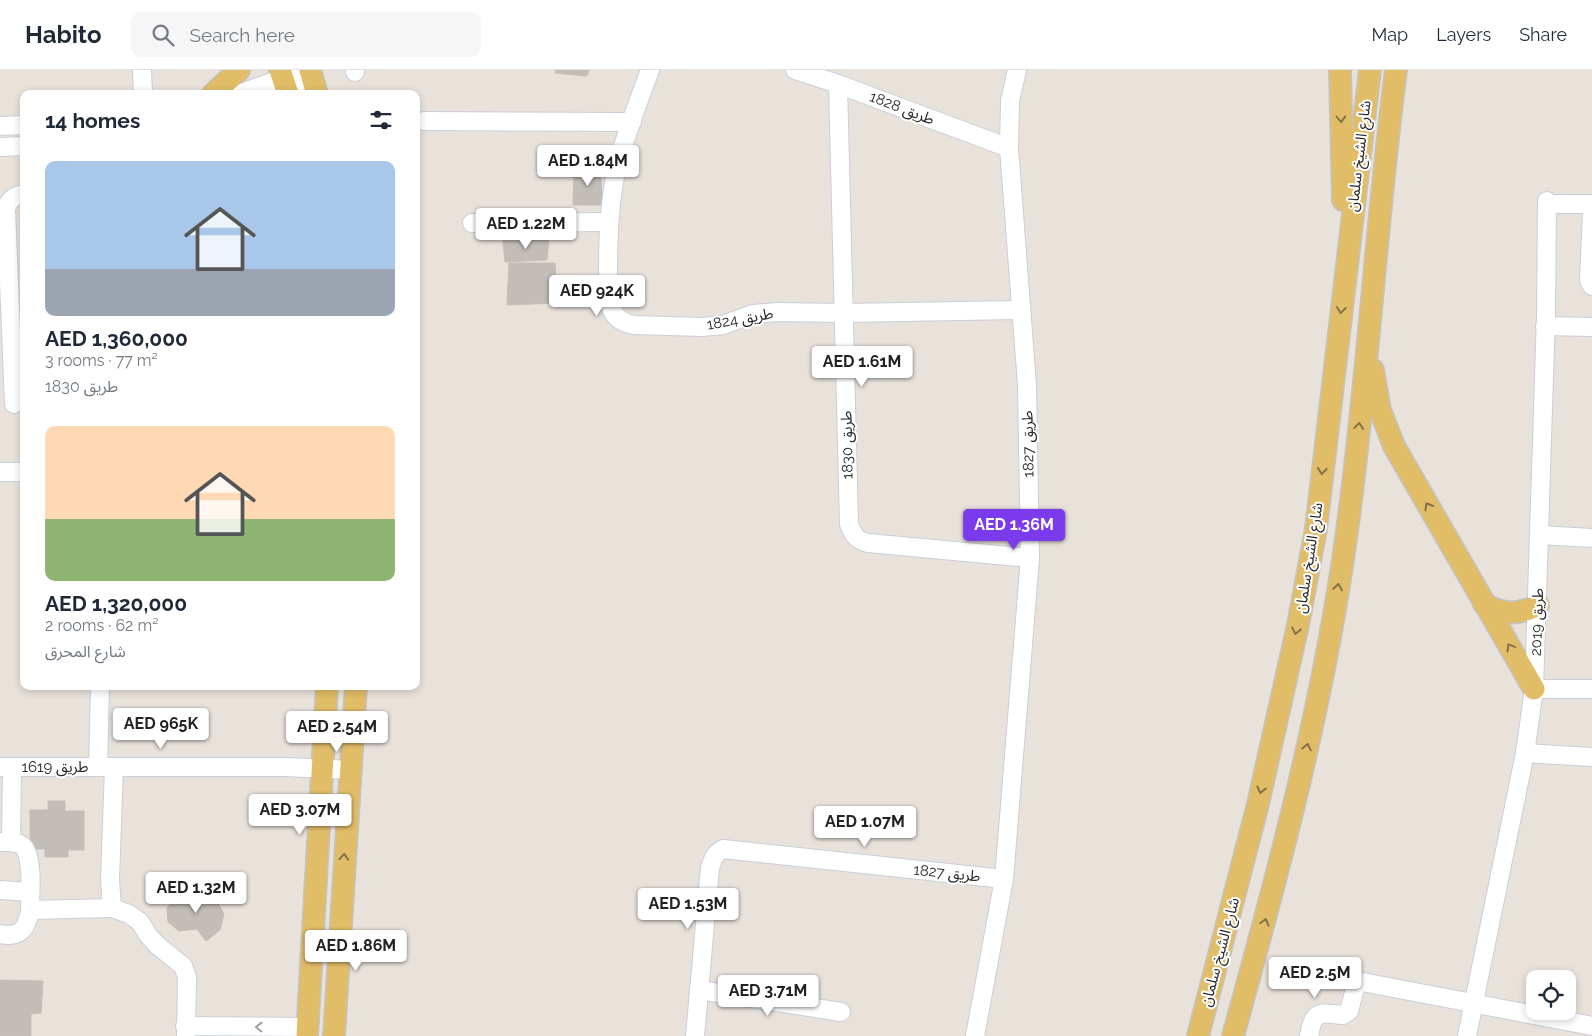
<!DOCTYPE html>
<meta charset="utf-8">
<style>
body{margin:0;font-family:Raleway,"Noto Sans Arabic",sans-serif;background:#f6f6f7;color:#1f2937;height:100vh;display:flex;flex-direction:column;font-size:19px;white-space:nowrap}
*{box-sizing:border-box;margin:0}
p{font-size:16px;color:#747a83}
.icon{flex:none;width:28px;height:28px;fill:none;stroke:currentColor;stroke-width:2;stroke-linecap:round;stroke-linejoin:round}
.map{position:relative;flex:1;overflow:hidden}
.side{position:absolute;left:20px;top:20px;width:400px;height:600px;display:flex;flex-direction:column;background:#fff;border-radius:10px;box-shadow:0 2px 8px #0003}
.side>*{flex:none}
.controls{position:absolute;left:1526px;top:900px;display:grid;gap:10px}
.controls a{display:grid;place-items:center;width:50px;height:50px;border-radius:10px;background:#fff;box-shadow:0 2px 8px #0003;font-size:25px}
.price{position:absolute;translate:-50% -42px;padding:0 11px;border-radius:5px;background:#fff;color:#222;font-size:16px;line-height:32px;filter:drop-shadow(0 1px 2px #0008)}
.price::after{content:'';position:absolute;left:50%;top:30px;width:15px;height:11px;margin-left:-8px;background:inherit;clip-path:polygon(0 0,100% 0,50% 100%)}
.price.active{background:#7c3aed;color:#fff}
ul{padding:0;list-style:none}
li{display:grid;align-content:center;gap:10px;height:265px;padding:0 25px}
li span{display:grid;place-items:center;height:155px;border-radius:10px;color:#555}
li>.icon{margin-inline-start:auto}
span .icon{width:90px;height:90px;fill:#fffc;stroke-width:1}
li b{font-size:21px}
h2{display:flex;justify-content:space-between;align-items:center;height:60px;padding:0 25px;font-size:21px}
header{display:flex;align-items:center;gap:30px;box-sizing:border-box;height:70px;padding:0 25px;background:#fff;border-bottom:1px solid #e0e1e3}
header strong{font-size:24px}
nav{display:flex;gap:28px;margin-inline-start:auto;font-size:18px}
.search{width:350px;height:45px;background:#f6f6f7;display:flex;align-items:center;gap:12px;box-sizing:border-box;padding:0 18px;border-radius:10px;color:#747a83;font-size:19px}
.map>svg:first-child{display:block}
.building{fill:#c2bdb7;stroke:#c4beb6}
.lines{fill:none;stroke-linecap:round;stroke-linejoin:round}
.minor-casing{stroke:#caced9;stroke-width:20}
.major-casing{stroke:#c3c3c3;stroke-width:24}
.minor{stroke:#fff;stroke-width:18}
.major{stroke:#e2bd68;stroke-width:21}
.oneway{stroke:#857248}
.oneway2{stroke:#9e9e9e}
.labels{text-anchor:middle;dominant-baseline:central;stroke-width:4;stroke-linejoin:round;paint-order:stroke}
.street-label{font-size:15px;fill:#282828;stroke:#fff}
</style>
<header>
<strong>Habito</strong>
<div class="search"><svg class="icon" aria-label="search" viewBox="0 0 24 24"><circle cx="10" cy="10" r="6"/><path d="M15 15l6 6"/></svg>Search here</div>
<nav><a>Map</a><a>Layers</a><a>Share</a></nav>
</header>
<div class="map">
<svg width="1592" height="966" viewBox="0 0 1592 966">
<rect width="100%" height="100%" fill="#e9e2db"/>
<g class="building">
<polygon points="556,0 589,0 587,6 555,3"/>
<polygon points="600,98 603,135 573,135 574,100"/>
<polygon points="549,168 547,190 505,192 503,171"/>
<polygon points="509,193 555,193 557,233 507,235"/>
<polygon points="48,731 65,731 65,741 84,741 84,780 68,780 68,787 45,787 45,779 34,779 34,774 30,774 30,740 48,740"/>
<polygon points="201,818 215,828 224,844 220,860 206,871 197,859 179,861 168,852 167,838 179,825 195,826"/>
<polygon points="0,910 43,911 41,943 31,944 31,966 0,966"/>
</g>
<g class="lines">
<defs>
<g id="minor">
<polyline points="142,0 143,24"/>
<path d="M650 0C638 33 624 67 616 102 609 134 608 167 608 201 609 225 604 250 634 255L702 257 723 255 753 244 777 242 844 243 1021 240"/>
<polyline points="795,0 838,14 1009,78"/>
<polyline points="355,2 355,0"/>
<path d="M838 14 849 454C853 465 856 470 868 473L1030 488"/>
<polyline points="239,24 305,0"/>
<polyline points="290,24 315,15"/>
<polyline points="424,51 632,52"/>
<polyline points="0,56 24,55"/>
<polyline points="0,77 24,76"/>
<polyline points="1547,134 1592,134"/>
<polyline points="1592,143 1589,210 1592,216"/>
<polyline points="472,153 609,152"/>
<polyline points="1545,256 1592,257"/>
<path d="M14 334 6 139C9 129 14 126 24 124"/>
<polyline points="0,402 24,402"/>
<polyline points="1540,465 1592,468"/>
<polyline points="1534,619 1592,619"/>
<polyline points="1525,683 1592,687"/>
<polyline points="0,697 285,697 351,700"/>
<polyline points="98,697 100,616"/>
<polyline points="114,697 110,809 112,838 129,844 140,852 148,865 157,875 183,896 187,907 186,966"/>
<polyline points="0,772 11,772 12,697"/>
<path d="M11 772C18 773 23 774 26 781 33 795 30 825 30 840L112 838"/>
<polyline points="0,820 30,822"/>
<path d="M0 864C20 868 27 859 30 840"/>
<polyline points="1326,905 1592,956"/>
<polyline points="699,920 841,942"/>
<polyline points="185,956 308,957"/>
<path d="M695 966 710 798C713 789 714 784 723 779L1004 809"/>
<polyline points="975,966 1004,809 1030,488 1027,315 1009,78 1010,31 1017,0"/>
<path d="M1309 966C1314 939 1319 943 1343 945L1349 941 1357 911"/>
<polyline points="1467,966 1525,683 1534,619 1546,245 1547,131"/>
</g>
<g id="major">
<polyline points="280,0 288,24"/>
<polyline points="310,0 317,24"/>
<polyline points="1340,0 1343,130"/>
<polyline points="213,24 239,0"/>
<polyline points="1373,300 1380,340 1394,376 1534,619"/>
<path d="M1484 534C1503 545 1519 545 1538 535"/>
<polyline points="307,966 327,616"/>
<polyline points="334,966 356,616"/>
<polyline points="1198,966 1258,734 1298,555 1316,459 1370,0"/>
<path d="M1233 966C1279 800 1324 632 1347 461 1368 308 1376 153 1396 0"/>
</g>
</defs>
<use href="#minor" class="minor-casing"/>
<use href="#major" class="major-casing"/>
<use href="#minor" class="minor"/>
<use href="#major" class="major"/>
</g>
<defs><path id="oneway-chevron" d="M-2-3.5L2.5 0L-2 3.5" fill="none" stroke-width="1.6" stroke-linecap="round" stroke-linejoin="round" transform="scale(1.25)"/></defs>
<g class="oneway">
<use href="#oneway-chevron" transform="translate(1341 49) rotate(88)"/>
<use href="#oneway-chevron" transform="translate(1341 240) rotate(97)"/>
<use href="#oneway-chevron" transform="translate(1359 356) rotate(-83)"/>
<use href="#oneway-chevron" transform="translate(1322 401) rotate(97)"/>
<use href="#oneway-chevron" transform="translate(1428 436) rotate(-120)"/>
<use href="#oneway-chevron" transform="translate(1338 517) rotate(-81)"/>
<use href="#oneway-chevron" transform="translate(1296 561) rotate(102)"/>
<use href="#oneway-chevron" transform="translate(1510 577) rotate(-121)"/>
<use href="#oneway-chevron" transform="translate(1307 677) rotate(-78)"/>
<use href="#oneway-chevron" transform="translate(1261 720) rotate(103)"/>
<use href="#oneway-chevron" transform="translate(344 787) rotate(-86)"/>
<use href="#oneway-chevron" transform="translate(1265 852) rotate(-74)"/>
</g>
<use class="oneway2" href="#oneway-chevron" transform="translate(259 957) rotate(-179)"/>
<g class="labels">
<g class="street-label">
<text transform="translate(902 38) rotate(21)">طريق 1828</text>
<text transform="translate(1359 86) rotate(-83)">شارع الشيخ سلمان</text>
<text transform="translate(740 249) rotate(-10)">طريق 1824</text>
<text transform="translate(1028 374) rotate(-91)">طريق 1827</text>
<text transform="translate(847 375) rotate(-91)">طريق 1830</text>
<text transform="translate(1309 488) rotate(-81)">شارع الشيخ سلمان</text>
<text transform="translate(1537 552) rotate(-88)">طريق 2019</text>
<text x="55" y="697">طريق 1619</text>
<text transform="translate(947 803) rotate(6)">طريق 1827</text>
<text transform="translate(1220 882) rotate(-75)">شارع الشيخ سلمان</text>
</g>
</g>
</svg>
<div class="controls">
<a><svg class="icon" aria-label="locate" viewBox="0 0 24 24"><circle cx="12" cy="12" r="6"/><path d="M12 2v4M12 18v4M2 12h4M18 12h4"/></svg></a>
</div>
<b class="price" style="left:588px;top:117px">AED 1.84M</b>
<b class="price" style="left:526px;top:180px">AED 1.22M</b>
<b class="price" style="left:597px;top:247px">AED 924K</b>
<b class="price" style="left:862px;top:318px">AED 1.61M</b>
<b class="price active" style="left:1014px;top:481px">AED 1.36M</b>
<b class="price" style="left:161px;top:680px">AED 965K</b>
<b class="price" style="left:337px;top:683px">AED 2.54M</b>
<b class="price" style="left:300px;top:766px">AED 3.07M</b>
<b class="price" style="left:865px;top:778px">AED 1.07M</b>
<b class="price" style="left:196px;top:844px">AED 1.32M</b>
<b class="price" style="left:688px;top:860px">AED 1.53M</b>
<b class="price" style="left:356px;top:902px">AED 1.86M</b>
<b class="price" style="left:1315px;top:929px">AED 2.5M</b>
<b class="price" style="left:768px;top:947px">AED 3.71M</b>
<section class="side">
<h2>14 homes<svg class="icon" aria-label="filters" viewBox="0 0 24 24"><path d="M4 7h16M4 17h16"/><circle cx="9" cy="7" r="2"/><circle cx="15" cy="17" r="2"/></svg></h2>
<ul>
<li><span style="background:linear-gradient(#a9c7e8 70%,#9aa5b1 0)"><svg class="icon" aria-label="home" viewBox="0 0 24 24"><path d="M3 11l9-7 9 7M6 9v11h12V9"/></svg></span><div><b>AED 1,360,000</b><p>3 rooms · 77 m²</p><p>طريق 1830</p></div></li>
<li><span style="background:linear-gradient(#ffd9b3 60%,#8fb573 0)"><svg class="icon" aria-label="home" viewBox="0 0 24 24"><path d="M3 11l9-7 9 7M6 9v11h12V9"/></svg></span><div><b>AED 1,320,000</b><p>2 rooms · 62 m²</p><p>شارع المحرق</p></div></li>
</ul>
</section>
</div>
